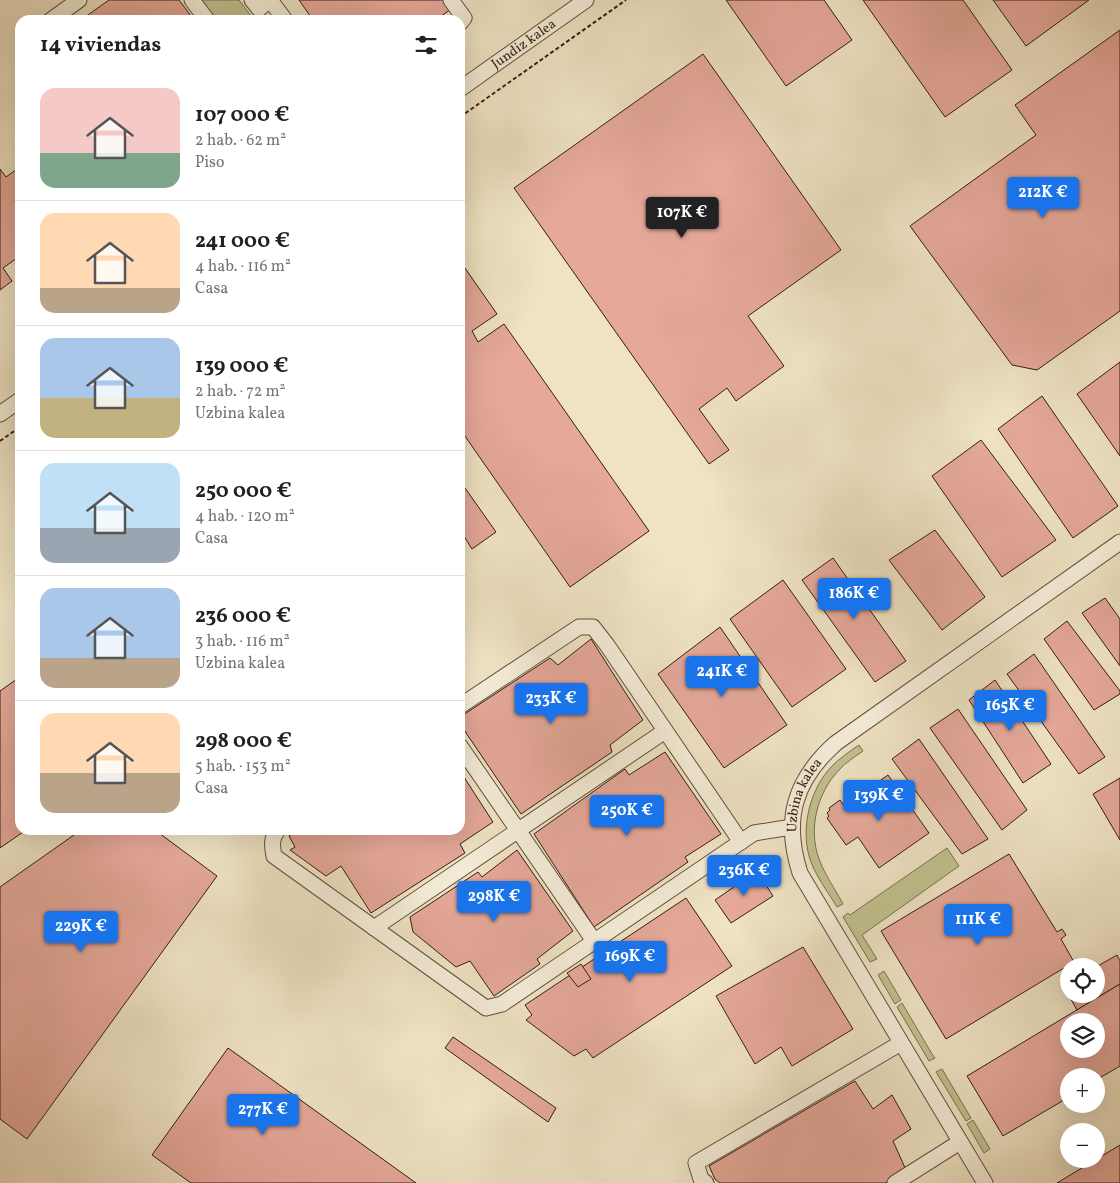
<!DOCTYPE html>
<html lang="es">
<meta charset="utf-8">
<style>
body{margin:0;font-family:Vollkorn,serif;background:#f2f2f2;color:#202124;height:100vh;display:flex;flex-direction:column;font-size:19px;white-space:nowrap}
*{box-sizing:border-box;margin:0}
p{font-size:16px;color:#757577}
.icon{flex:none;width:28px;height:28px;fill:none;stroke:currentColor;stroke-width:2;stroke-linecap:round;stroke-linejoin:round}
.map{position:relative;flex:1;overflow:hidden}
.sheet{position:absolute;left:15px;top:15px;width:450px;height:820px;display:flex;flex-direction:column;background:#fff;border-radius:15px;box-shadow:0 5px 20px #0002}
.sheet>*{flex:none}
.buttons{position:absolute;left:1060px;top:958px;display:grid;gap:10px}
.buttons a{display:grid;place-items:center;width:45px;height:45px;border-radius:50%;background:#fff;box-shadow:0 5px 20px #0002;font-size:25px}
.price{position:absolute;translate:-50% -42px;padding:0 11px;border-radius:5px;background:#1a73e8;color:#fff;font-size:16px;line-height:32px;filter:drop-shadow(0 1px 2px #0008)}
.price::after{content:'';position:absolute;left:50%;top:30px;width:15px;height:11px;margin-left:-8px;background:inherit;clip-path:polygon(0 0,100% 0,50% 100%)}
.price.on{background:#222;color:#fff}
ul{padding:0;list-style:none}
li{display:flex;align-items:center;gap:15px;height:125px;padding:0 25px}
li+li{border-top:1px solid #e0e0e0}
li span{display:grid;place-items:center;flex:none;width:140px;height:100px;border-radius:15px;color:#555}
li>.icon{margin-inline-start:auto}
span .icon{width:60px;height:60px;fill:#fffc;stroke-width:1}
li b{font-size:21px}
h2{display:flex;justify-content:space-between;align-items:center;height:60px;padding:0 25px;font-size:21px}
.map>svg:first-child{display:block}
.green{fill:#c1c18f;stroke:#7a7050}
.building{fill:#e5a89a;stroke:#321e11;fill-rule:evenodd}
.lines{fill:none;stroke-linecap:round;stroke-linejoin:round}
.minor-casing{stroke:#614f3e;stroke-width:17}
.path{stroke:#321e11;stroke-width:2;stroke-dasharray:4 2.5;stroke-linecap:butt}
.minor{stroke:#f5edd9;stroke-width:15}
.labels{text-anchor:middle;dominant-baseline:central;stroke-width:5;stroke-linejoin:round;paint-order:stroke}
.street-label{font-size:14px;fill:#321e11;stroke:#f5edd9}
</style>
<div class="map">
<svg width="1120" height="1183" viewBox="0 0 1120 1183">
<rect width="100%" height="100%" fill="#efe3c4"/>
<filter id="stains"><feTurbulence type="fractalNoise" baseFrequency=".004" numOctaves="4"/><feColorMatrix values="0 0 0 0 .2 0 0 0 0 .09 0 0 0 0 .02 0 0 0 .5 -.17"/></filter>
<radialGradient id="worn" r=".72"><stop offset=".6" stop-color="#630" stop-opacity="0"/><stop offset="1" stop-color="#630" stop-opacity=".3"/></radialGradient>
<g class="green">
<polygon points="201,0 239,0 254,20 216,20"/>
<path d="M859 745 863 751C855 757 846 762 839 770 817 793 808 829 819 859 825 875 835 889 843 904L837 907C828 892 814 874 809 856 801 826 810 789 832 766 840 758 850 751 859 745Z"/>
<polygon points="947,848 959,866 862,935 877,959 870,962 843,917 848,913 850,915"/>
<polygon points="884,971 901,1000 895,1004 878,975"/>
<polygon points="902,1003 932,1054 935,1058 929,1061 897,1007"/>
<polygon points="942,1069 971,1118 966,1121 936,1072"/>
<polygon points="973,1120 990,1149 984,1153 967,1124"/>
</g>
<g class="building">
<polygon points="109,0 179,0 194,20 81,20"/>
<polygon points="299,0 445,0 451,9 436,20 313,20"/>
<polygon points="726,0 824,0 852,40 786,86"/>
<polygon points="863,0 963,0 1012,70 945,117"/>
<polygon points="993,0 1089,0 1026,46"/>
<polygon points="1120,30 1120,311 1037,370 1012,365 910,226 1036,135 1015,105"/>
<polygon points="703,54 841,250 748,316 784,366 736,401 727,388 699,409 729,450 709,464 514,188"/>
<polygon points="20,167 20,256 3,268 12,281 0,290 0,169 6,177"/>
<polygon points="460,261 497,314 472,331 478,342 504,324 649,531 570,587 460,429"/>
<polygon points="1120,362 1120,456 1077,394"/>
<polygon points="1042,396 1118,506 1073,538 998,429"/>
<polygon points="981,440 1056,540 1002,577 932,476"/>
<polygon points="465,488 496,532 472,549 460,530 460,492"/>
<polygon points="935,530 985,597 942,630 889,560"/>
<polygon points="833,558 906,661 875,682 802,580"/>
<polygon points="783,580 846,669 792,707 730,619"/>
<polygon points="1105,598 1120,619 1120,666 1082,613"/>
<polygon points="1067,621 1120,691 1120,694 1094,710 1044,639"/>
<polygon points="720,627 787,725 724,768 658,674"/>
<polygon points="591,639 643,720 610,745 612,752 521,814 460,724 460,717 550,658 558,665"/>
<polygon points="1034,654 1105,757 1079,774 1007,674"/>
<polygon points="20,677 20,830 26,830 0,848 0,691"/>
<polygon points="995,680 1051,764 1023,783 969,700"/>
<polygon points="958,709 1027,810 1002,830 930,728"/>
<polygon points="919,739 988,839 962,854 892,759"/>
<polygon points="665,752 721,834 685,857 688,862 594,927 534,834 625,769 629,775"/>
<polygon points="460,771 493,822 460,844 465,853 371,913 341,866 326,876 290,850 295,847 289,836 298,830 460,830"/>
<polygon points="888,775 929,833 879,868 858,837 846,845 827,818 829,816 827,813 830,810 829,808 840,800 844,806"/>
<polygon points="1120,778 1120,840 1093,794"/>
<polygon points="81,830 155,830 217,876 27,1139 0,1119 0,887"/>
<polygon points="517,850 573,931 537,959 540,964 494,996 470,961 456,967 413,932 410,917 478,872 482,877"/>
<polygon points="1009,854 1057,932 1062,929 1066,935 1061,939 1074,962 946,1039 881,931"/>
<polygon points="757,871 773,896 731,923 715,900"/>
<polygon points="686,898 732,966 593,1058 586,1049 574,1056 526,1020 532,1015 525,1005"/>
<polygon points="803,947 853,1029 792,1066 781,1047 755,1064 716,996"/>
<polygon points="1117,955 1120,961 1120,984 1077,1010 1064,987 1069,984 1069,994 1096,994 1096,967"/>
<polygon points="581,964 591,979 578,987 567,973"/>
<path d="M1120 984V1066L1096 1080V1076H1069V1097L1003 1136 967 1076ZM1069 1021H1096V1049H1069Z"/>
<polygon points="453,1037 556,1108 548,1122 445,1048"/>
<polygon points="228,1048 416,1183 191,1183 152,1155"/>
<polygon points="855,1081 873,1109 892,1095 911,1129 893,1141 906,1170 885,1183 720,1183 715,1179 709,1166"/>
<polygon points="1120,1145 1120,1183 1057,1183"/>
</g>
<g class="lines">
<defs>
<g id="minor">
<polyline points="192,0 207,20"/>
<polyline points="252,0 259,9 269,0"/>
<polyline points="270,0 285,20"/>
<polyline points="451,0 464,18 460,23"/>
<polyline points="51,20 79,0"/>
<path id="s1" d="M460 89 586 0"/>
<polyline points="0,414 20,400"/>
<polyline points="460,706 579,627 593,627 607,645 741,842"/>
<polyline points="460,746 594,941"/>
<path d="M278 830C271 838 272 846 274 856L486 1008 502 1004 754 833 792 827"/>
<polyline points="374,928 665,731"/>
<polyline points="706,1183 701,1179 696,1163 901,1043"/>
<polyline points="895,1183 960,1142"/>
<path id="s2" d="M985 1183 800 873C783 820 794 780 836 743L1120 542"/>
</g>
</defs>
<use href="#minor" class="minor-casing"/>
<g class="path">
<polyline points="460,117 626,0"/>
<polyline points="0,441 20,427"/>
</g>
<use href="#minor" class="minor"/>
</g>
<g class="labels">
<g class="street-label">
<text stroke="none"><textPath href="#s1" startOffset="78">Jundiz kalea</textPath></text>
<text stroke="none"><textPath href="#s2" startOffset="442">Uzbina kalea</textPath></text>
</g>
</g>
<rect width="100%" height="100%" filter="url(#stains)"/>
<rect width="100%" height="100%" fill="url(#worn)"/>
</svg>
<div class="buttons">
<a><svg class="icon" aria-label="locate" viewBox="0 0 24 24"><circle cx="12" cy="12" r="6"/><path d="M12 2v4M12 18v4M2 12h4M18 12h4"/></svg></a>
<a><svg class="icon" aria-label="layers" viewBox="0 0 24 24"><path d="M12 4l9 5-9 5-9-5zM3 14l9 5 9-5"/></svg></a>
<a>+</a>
<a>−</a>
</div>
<b class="price" style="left:1043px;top:219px">212K €</b>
<b class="price on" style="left:682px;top:239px">107K €</b>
<b class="price" style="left:854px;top:620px">186K €</b>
<b class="price" style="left:722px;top:698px">241K €</b>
<b class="price" style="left:551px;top:725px">233K €</b>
<b class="price" style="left:1010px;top:732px">165K €</b>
<b class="price" style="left:879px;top:822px">139K €</b>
<b class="price" style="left:627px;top:837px">250K €</b>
<b class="price" style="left:744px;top:897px">236K €</b>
<b class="price" style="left:494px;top:923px">298K €</b>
<b class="price" style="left:978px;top:946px">111K €</b>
<b class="price" style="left:81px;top:953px">229K €</b>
<b class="price" style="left:630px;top:983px">169K €</b>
<b class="price" style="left:263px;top:1136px">277K €</b>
<section class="sheet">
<h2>14 viviendas<svg class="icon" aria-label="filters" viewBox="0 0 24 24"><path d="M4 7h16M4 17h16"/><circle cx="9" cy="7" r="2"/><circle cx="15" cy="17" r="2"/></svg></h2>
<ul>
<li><span style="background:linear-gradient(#f6c9c9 65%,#7fa58c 0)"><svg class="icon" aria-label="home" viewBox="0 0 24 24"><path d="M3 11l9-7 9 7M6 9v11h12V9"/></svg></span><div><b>107 000 €</b><p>2 hab. · 62 m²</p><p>Piso</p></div></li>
<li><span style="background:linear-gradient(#ffd9b3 75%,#b9a48a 0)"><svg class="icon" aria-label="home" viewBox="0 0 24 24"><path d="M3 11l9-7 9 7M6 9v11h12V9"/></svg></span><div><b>241 000 €</b><p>4 hab. · 116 m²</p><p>Casa</p></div></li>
<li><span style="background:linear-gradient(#a9c7e8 60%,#c2b280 0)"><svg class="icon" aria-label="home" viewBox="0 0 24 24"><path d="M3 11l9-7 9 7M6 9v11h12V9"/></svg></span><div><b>139 000 €</b><p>2 hab. · 72 m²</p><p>Uzbina kalea</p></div></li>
<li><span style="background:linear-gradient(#bfe0f5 65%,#9aa5b1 0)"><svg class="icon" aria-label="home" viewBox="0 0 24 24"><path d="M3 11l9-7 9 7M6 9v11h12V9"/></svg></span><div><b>250 000 €</b><p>4 hab. · 120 m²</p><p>Casa</p></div></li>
<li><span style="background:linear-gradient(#a9c7e8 70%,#b9a48a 0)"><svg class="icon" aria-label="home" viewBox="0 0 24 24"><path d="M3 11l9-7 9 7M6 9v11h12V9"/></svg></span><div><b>236 000 €</b><p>3 hab. · 116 m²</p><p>Uzbina kalea</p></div></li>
<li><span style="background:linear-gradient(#ffd9b3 60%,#b9a48a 0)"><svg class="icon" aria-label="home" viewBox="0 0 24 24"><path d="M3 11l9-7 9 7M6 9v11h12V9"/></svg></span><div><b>298 000 €</b><p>5 hab. · 153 m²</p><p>Casa</p></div></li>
</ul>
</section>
</div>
